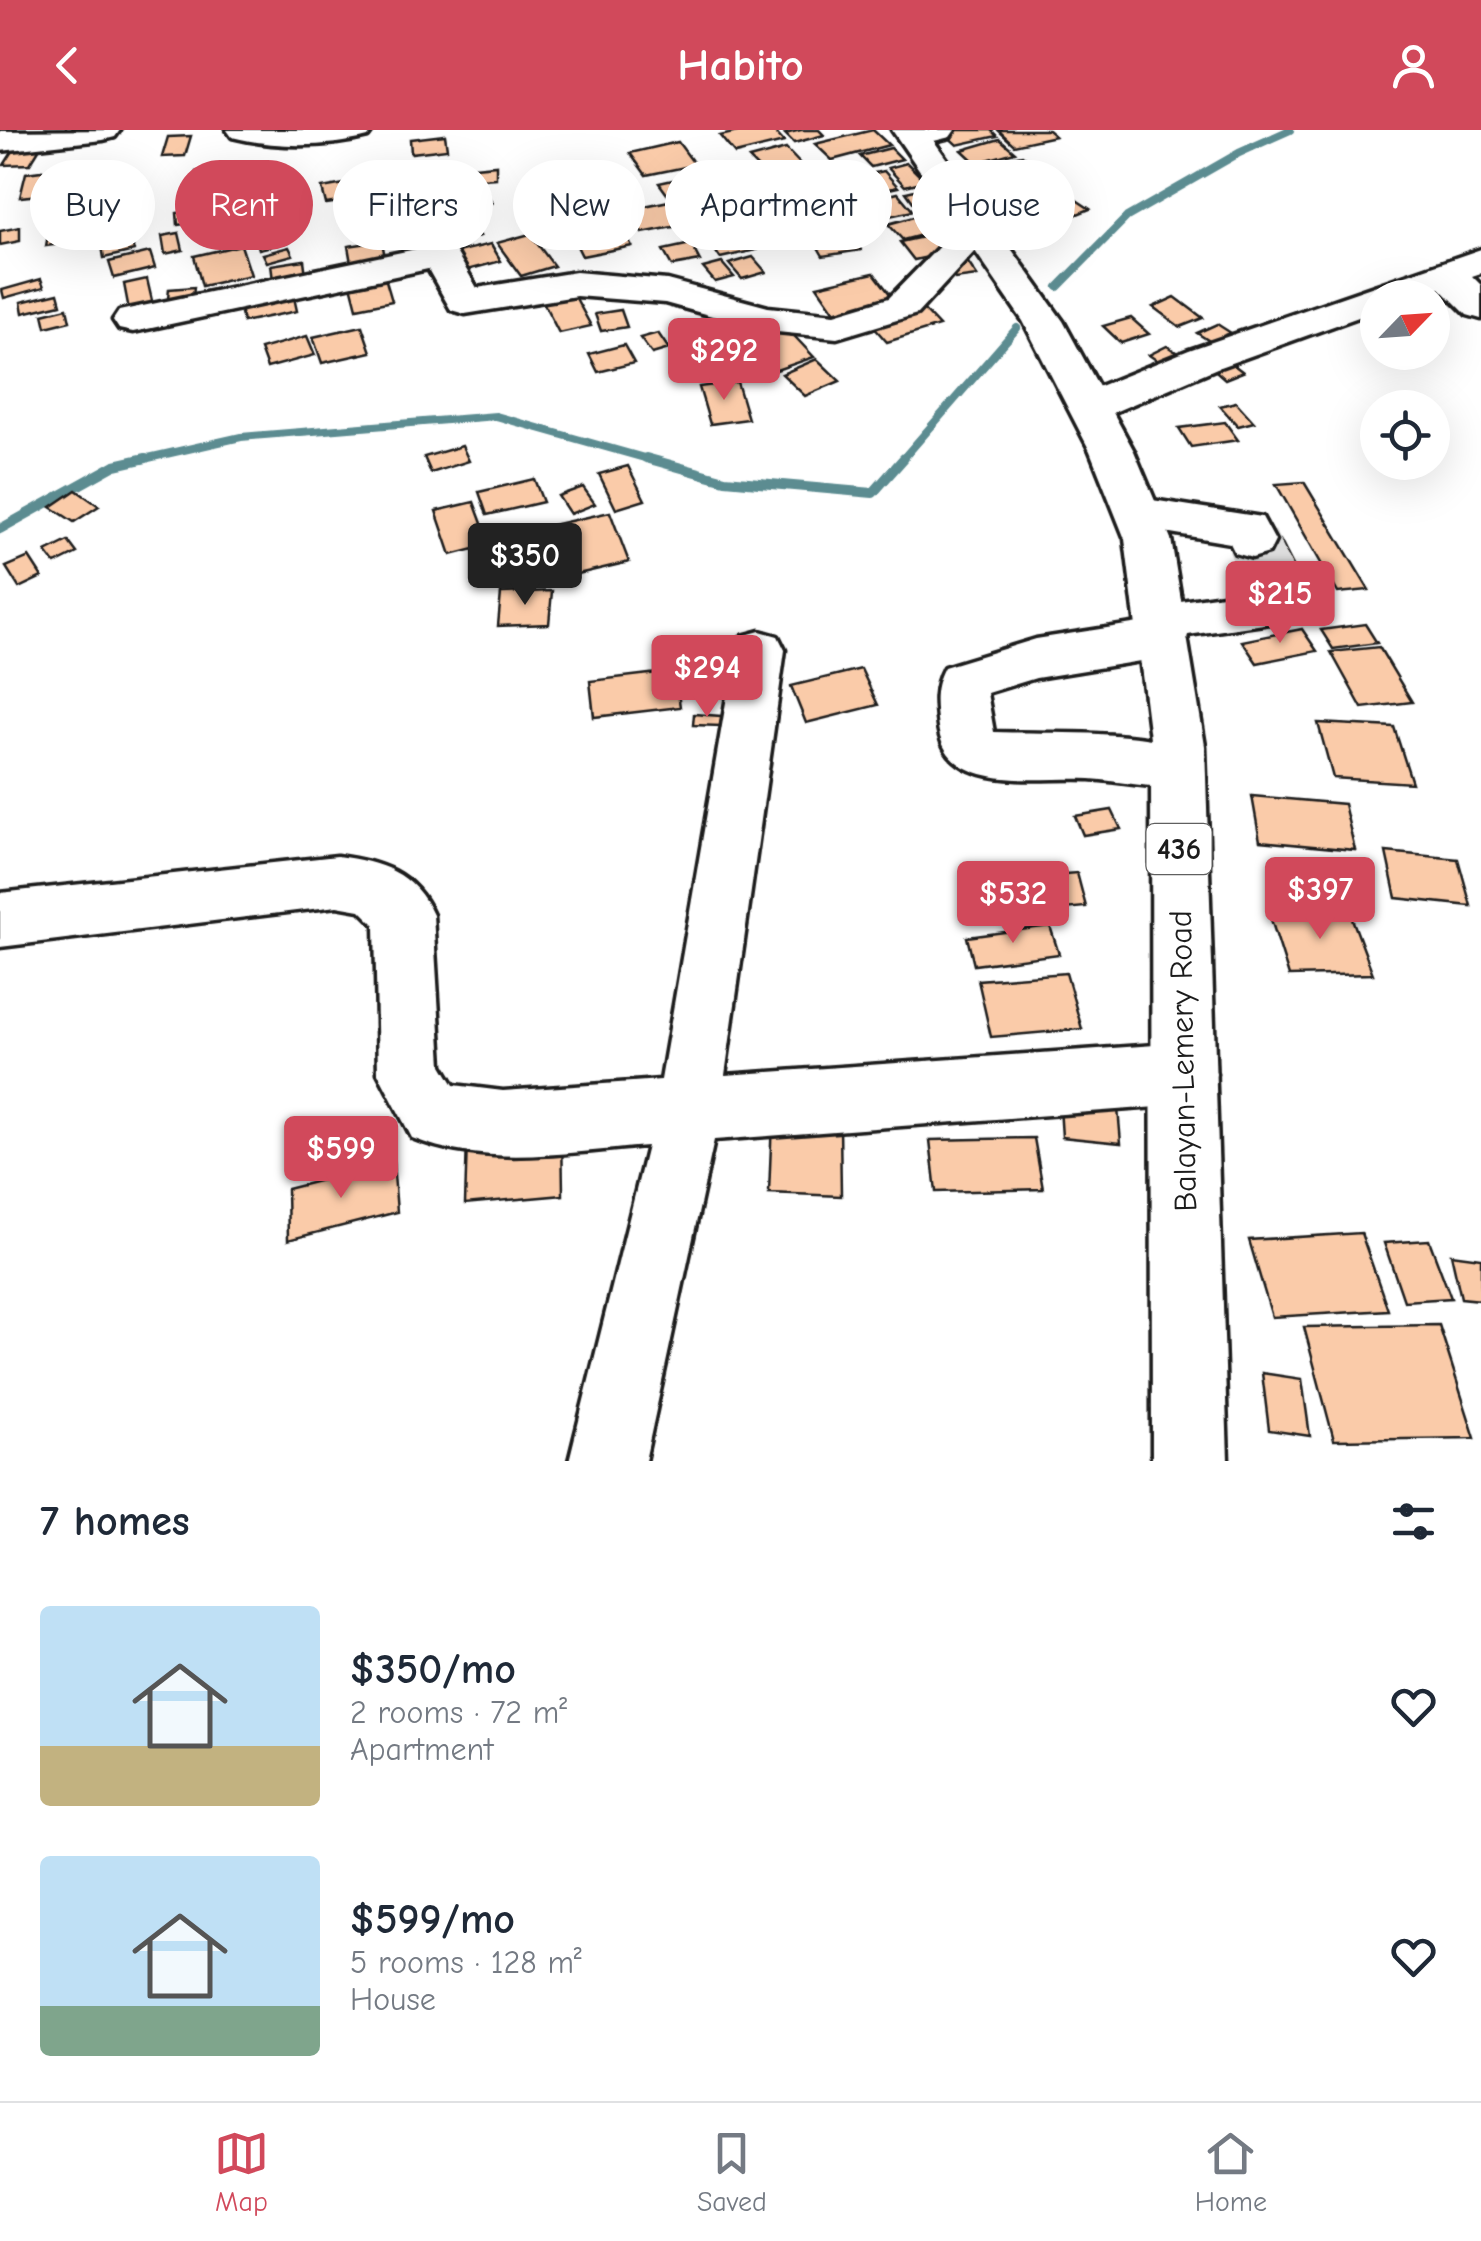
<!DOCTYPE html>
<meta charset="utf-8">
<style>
body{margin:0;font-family:"Comic Neue",sans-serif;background:#f2f2f3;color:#1f2937;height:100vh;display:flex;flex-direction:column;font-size:38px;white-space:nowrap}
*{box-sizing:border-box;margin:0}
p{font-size:32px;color:#747a83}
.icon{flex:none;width:55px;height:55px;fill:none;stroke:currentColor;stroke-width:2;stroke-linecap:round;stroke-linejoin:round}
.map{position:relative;height:1331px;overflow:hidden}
.drawer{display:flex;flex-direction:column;background:#fff;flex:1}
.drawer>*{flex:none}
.guide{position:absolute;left:30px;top:30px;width:1422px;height:90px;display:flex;gap:20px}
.needle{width:65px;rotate:65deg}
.tools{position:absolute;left:1360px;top:150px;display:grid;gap:20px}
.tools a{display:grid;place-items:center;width:90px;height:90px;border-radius:50%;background:#fff;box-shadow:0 10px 40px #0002;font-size:50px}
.price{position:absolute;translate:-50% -85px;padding:0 22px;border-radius:10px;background:#d1495b;color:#fff;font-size:32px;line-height:65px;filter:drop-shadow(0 2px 5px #0008)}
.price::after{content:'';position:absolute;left:50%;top:60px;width:30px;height:22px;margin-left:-15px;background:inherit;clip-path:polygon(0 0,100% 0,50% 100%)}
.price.selected{background:#222;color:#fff}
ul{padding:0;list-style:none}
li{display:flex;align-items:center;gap:30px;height:250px;padding:0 40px}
li span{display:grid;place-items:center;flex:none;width:280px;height:200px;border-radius:10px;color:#555}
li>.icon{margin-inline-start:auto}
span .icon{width:120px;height:120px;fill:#fffc;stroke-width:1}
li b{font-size:42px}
h2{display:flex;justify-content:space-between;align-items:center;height:120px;padding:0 40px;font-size:42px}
.tag{padding:0 35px;border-radius:45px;background:#fff;box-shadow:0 10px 40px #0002;font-size:35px;line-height:90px}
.tag.selected{background:#d1495b;color:#fff}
header{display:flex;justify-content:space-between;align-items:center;height:130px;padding:0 40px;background:#d1495b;color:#fff;font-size:45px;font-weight:700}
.tabs{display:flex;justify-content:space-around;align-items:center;height:140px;border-top:2px solid #e0e1e3;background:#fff;font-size:28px;color:#747a83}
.tabs a{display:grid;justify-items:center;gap:5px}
.tabs .selected{color:#d1495b}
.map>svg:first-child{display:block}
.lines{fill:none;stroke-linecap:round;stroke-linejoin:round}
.stream-far1{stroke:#5b8c91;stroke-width:8}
.stream{stroke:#5b8c91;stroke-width:10}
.building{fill:#facba9;stroke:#1c1c1c;stroke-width:2.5}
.minor-tunnel{stroke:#ddd;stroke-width:51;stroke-dasharray:51 25;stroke-linecap:butt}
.minor-casing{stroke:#1c1c1c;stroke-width:7}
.major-casing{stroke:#1c1c1c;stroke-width:7}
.minor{fill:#fff;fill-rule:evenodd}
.major{fill:#fff;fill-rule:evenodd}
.labels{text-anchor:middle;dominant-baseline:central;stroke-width:8;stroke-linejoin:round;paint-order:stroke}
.shield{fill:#fff;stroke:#606060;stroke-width:2.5}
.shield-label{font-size:30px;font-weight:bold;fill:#1c1c1c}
.street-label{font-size:32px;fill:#1c1c1c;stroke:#fff}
</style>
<header><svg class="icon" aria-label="back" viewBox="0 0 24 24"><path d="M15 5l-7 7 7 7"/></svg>Habito<svg class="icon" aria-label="person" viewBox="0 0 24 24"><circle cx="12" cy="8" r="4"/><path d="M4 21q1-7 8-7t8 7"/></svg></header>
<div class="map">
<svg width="1481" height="1331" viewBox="0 0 1481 1331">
<rect width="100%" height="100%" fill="#fff"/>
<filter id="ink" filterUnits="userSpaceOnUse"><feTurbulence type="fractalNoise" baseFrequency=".01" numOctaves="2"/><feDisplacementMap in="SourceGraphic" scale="20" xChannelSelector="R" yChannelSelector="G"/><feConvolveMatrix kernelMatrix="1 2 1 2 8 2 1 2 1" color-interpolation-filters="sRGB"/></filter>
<g filter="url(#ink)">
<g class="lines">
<g class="stream-far1">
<polyline points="1058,157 1127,87 1239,23 1290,0"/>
<polyline points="135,331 241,307 496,286 655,331"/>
<polyline points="901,331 1017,198"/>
</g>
<g class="stream">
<polyline points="646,328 725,350 873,363 904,328"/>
<polyline points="0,399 115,335 146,328"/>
</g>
</g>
<g class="building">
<polygon points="746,0 773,0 784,12 735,24 720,6"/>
<polygon points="801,0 819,0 824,5 794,13 785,4"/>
<polygon points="873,0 889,15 832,30 815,14"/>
<polygon points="951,0 991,0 997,6 957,15 943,2"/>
<polygon points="998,0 1048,0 1055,6 1014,15"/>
<polygon points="445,5 447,19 411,23 410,9"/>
<polygon points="191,6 185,26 162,27 168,7"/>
<polygon points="1000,9 1015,22 976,33 962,20"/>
<polygon points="20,10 45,10 30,34 4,35"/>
<polygon points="678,12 695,35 646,45 630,23"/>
<polygon points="891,18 902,29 871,37 860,26"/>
<polygon points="786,19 805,39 768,48 749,29"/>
<polygon points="1022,25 1033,35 991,44 981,33"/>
<polygon points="907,33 925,51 905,56 888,38"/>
<polygon points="496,35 496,48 465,50 465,38"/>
<polygon points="81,36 77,61 20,67 26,43"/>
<polygon points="241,38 239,57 193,62 196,42"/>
<polygon points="711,38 723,52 696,59 684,45"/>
<polygon points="884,41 898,57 871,63 857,47"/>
<polygon points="1022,41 1034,50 1010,58 999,48"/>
<polygon points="837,43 844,51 808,60 801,51"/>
<polygon points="139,44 145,57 105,67 100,54"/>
<polygon points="777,49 784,57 756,64 749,56"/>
<polygon points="367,50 372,67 326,74 322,58"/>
<polygon points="673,50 684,65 670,68 659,53"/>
<polygon points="297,51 303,69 257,78 251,60"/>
<polygon points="1050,52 1067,65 1027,78 1010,65"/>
<polygon points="740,54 752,68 703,80 692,65"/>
<polygon points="924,58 935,72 916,76 906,62"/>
<polygon points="854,59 863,69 833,77 825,66"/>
<polygon points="486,61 492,73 466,79 460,66"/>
<polygon points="898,63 913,81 884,87 870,70"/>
<polygon points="817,65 825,73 803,79 795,71"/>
<polygon points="603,66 613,78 591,84 582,72"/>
<polygon points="782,66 796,79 782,83 768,71"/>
<polygon points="1075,69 1090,79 1045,97 1029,86"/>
<polygon points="674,70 688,94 642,103 630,79"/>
<polygon points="759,72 772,87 742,94 730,80"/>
<polygon points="862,73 876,90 847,96 834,79"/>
<polygon points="411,74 418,96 383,102 377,80"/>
<polygon points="201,79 202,91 178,95 177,83"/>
<polygon points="293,83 296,91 268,98 265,89"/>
<polygon points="720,84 734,98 703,108 690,93"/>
<polygon points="921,85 937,101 903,110 888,94"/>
<polygon points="147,86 143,100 102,103 106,89"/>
<polygon points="616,86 632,116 582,126 567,96"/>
<polygon points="469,88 480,106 455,112 444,94"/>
<polygon points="783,93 795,107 760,116 748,101"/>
<polygon points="85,94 84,111 46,116 49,99"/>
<polygon points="20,97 20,111 0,115 0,101"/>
<polygon points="286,100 289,112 259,119 255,106"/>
<polygon points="743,102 756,120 720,128 708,109"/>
<polygon points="179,103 183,120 165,124 162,106"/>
<polygon points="530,104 554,136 521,146 497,113"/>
<polygon points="932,105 947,123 914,130 900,112"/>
<polygon points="853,106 861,120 823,126 815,112"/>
<polygon points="131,110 134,121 104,128 102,116"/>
<polygon points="382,111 385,128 351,133 348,116"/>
<polygon points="491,114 501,131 467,140 457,122"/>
<polygon points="691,114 700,131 672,136 663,120"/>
<polygon points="241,115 251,145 202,156 194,126"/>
<polygon points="289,117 293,125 267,132 263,124"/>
<polygon points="150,122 155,138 114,148 109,132"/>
<polygon points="753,127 766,142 742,149 729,134"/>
<polygon points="304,130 306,145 273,150 271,135"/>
<polygon points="967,131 977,146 955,149 946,133"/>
<polygon points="722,133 734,147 715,152 703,138"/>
<polygon points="874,143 893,168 835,182 817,156"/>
<polygon points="384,144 392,171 357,178 350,151"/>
<polygon points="41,149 44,157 4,168 2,160"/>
<polygon points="147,149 153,175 129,180 124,154"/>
<polygon points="194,157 193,167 168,169 169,159"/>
<polygon points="292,158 297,181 243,192 238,169"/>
<polygon points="571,159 591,196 559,203 540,166"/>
<polygon points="58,163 61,174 23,183 21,172"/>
<polygon points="1175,167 1203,188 1180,197 1153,177"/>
<polygon points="67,178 70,191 46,197 43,184"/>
<polygon points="621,180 627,197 601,201 595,184"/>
<polygon points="924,180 939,196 887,212 872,195"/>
<polygon points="1131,188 1149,204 1121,213 1103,196"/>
<polygon points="781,192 814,227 759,246 727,210"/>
<polygon points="1217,194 1231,203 1211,212 1197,203"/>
<polygon points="362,196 371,222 322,233 313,207"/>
<polygon points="658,203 669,219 652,224 640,208"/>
<polygon points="307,206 315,225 267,238 260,219"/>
<polygon points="712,208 720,225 691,231 684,214"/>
<polygon points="624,215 634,233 598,242 589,224"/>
<polygon points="1167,216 1179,224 1162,234 1149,225"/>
<polygon points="817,229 840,251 805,266 782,244"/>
<polygon points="1226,229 1243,242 1225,249 1209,235"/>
<polygon points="737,252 748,289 710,294 699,257"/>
<polygon points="1236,272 1254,292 1238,296 1220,276"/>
<polygon points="1225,292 1238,310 1191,317 1179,298"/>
<polygon points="462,316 469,331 431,343 424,327"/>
<polygon points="628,336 645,370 616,379 599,344"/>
<polygon points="534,349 543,372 487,385 479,362"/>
<polygon points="1304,352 1369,460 1338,463 1276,354"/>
<polygon points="583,357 595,374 570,384 558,366"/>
<polygon points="76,360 99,376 74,392 51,377"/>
<polygon points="474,372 490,415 451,425 436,381"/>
<polygon points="610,382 629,432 565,447 548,396"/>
<polygon points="1280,410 1305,459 1256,461 1238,412"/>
<polygon points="68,411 77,423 55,434 46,422"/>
<polygon points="29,427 42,447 19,458 6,437"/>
<polygon points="552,461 549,494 498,496 501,463"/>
<polygon points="1365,494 1377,513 1333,519 1321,500"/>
<polygon points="1302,499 1317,521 1257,533 1242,511"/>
<polygon points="1379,517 1412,572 1362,578 1331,522"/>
<polygon points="861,539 878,575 806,593 791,556"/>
<polygon points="675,541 680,577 594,587 590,551"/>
<polygon points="694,584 721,586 721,596 693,595"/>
<polygon points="1318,593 1394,597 1412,653 1333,648"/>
<polygon points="1252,666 1344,674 1355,720 1260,711"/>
<polygon points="1112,680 1121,699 1083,705 1075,686"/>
<polygon points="1386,722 1458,729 1471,776 1396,768"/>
<polygon points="1077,743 1086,777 1020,783 1011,748"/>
<polygon points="1348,778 1373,844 1289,846 1268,780"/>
<polygon points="1050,796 1059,824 974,835 967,807"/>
<polygon points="1066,843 1082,899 991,907 978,850"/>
<polygon points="1059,962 1117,967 1121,1013 1062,1007"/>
<polygon points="772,990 840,994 841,1066 769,1063"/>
<polygon points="562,999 563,1065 465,1074 467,1009"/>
<polygon points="1034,1008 1043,1059 936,1062 930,1010"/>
<polygon points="393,1032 397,1082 288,1110 287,1059"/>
<polygon points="1361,1103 1388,1180 1272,1187 1249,1110"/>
<polygon points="1429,1110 1451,1168 1404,1171 1384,1113"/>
<polygon points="1451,1124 1481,1128 1481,1170 1461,1168"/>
<polygon points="1439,1195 1475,1308 1334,1310 1304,1197"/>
<polygon points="1262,1243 1302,1249 1310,1306 1269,1300"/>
</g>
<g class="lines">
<polyline class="minor-tunnel" points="1252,411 1275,461"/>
<defs>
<g id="minor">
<polygon points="120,0 115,7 103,10 0,21 0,1"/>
<path d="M227 0H373L368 7C325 18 275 18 232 7Z"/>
<polygon points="901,0 955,0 950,7 914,16 902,13 897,6"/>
<polygon points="980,85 993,88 998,96 917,184 837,208 767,201 665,173 576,166 465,184 451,180 428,139 133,202 119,199 113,190 119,181 133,178 440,114 453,117 477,158 576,142 667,150 768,177 835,184 889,168 967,88"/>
<polygon points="1481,119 1481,143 1472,146 1481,155 1481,189 1467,185 1440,158 1413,168 1378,168 1378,180 1217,238 1105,286 1090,290 1075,286 1069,276 1075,266 1189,220"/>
<polygon points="1139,368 1262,387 1275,411 1269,423 1252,428 1235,423 1230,413 1123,395 1116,384 1123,373"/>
<path d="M1275 443 1292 448 1306 476 1299 489 1188 505 1183 521 1165 527 1036 548 987 563 994 602C1059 604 1135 599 1197 620L1205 636 1197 652C1163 663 1125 651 1090 649 1038 646 948 665 938 597 935 574 933 558 944 537L1036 509 1139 493 1137 489 1145 476 1251 461 1258 448Z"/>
<path d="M760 501 778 506 785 520 725 945 1184 913 1207 922 1216 944 1207 966 1184 975 714 1010 645 1331H569L647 1016C569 1022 486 1038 412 1008L378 943 375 795 360 780 337 776 0 817V763L337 726C381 732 414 742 433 785L442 935 454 955 503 961 661 950 735 520 742 506Z"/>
</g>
<polygon id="major" points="892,0 926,0 1063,191 1134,321 1171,409 1205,616 1228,1331 1152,1331 1151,616 1125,409 1090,321 1023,191"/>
</defs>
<use href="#minor" class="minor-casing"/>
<use href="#major" class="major-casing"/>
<use href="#minor" class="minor"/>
<use href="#major" class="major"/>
</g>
</g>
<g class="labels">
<rect class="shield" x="1146.5" y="694" width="65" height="50" rx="8"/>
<g class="shield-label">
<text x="1179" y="719">436</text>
</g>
<g class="street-label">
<text transform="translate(1183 931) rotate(-91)">Balayan-Lemery Road</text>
</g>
</g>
</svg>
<div class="tools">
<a><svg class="needle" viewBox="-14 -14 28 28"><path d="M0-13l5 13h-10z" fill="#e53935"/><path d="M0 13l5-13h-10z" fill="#747a83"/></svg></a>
<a><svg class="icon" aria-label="locate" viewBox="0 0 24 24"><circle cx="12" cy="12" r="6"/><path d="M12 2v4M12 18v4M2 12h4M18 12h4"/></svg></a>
</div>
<b class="price" style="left:724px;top:273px">$292</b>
<b class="price selected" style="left:525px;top:478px">$350</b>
<b class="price" style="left:1280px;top:516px">$215</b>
<b class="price" style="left:707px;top:590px">$294</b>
<b class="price" style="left:1320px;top:812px">$397</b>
<b class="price" style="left:1013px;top:816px">$532</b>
<b class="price" style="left:341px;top:1071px">$599</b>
<div class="guide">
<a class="tag">Buy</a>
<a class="tag selected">Rent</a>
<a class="tag">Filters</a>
<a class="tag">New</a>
<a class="tag">Apartment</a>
<a class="tag">House</a>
</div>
</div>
<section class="drawer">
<h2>7 homes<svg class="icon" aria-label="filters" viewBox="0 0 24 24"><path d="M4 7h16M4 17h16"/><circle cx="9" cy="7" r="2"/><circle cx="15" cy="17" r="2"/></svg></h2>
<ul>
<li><span style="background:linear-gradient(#bfe0f5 70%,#c2b280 0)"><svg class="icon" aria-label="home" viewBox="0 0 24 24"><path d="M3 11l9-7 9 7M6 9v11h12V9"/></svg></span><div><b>$350/mo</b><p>2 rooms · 72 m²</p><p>Apartment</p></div><svg class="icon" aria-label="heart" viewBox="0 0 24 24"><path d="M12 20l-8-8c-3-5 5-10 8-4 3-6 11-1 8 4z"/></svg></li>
<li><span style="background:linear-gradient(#bfe0f5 75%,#7fa58c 0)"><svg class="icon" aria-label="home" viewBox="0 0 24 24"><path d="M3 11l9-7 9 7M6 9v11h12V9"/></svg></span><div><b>$599/mo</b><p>5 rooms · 128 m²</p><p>House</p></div><svg class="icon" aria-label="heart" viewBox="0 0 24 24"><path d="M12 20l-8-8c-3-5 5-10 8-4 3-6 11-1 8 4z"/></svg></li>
</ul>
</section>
<nav class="tabs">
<a class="selected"><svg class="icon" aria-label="map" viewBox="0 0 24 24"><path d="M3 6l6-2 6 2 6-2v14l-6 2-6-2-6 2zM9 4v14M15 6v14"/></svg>Map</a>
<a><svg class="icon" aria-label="saved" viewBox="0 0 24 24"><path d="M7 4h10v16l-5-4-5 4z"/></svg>Saved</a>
<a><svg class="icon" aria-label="home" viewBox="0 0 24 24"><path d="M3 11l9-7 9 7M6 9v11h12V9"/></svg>Home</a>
</nav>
